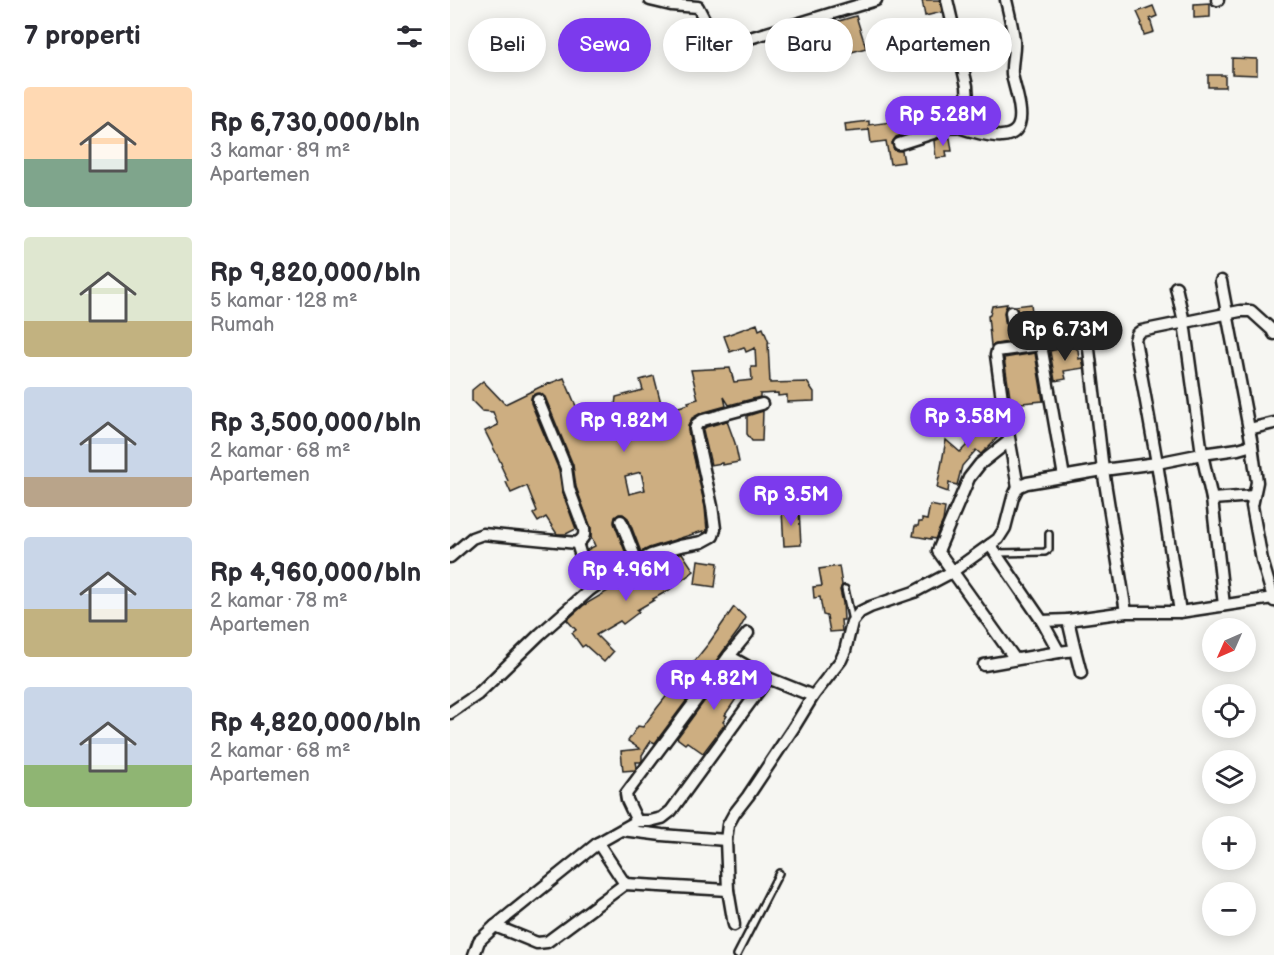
<!DOCTYPE html>
<html lang="id">
<meta charset="utf-8">
<style>
body{margin:0;font-family:"Balsamiq Sans",sans-serif;background:#f2f2f3;color:#2b2b33;height:100vh;display:flex;flex-direction:column;font-size:22px;white-space:nowrap}
*{box-sizing:border-box;margin:0}
p{font-size:20px;color:#7c7c81}
.icon{flex:none;width:33px;height:33px;fill:none;stroke:currentColor;stroke-width:2;stroke-linecap:round;stroke-linejoin:round}
.map{position:relative;flex:1;overflow:hidden}
.panel{display:flex;flex-direction:column;background:#fff;width:450px}
.panel>*{flex:none}
.banner{position:absolute;left:18px;top:18px;width:570px;height:54px;display:flex;gap:12px}
.needle{width:39px;rotate:225deg}
.tools{position:absolute;left:752px;top:618px;display:grid;gap:12px}
.tools a{display:grid;place-items:center;width:54px;height:54px;border-radius:50%;background:#fff;box-shadow:0 3px 15px #0003;font-size:30px}
.price{position:absolute;translate:-50% -51px;padding:0 14px;border-radius:21px;background:#7c3aed;color:#fff;font-size:20px;line-height:39px;filter:drop-shadow(0 2px 3px #0008)}
.price::after{content:'';position:absolute;left:50%;top:36px;width:18px;height:14px;margin-left:-9px;background:inherit;clip-path:polygon(0 0,100% 0,50% 100%)}
.price.selected{background:#222;color:#fff}
ul{padding:0;list-style:none}
li{display:flex;align-items:center;gap:18px;height:150px;padding:0 24px}
li span{display:grid;place-items:center;flex:none;width:168px;height:120px;border-radius:6px;color:#555}
li>.icon{margin-inline-start:auto}
span .icon{width:72px;height:72px;fill:#fffc;stroke-width:1}
li b{font-size:26px}
h2{display:flex;justify-content:space-between;align-items:center;height:72px;padding:0 24px;font-size:26px}
.pill{padding:0 21px;border-radius:27px;background:#fff;box-shadow:0 3px 15px #0003;font-size:21px;line-height:54px}
.pill.selected{background:#7c3aed;color:#fff}
main{display:flex;flex:1;min-height:0}
.map>svg:first-child{display:block}
.building{fill:#cdae81;stroke:#1c1c1c;stroke-width:1.5;fill-rule:evenodd}
.lines{fill:none;stroke-linecap:round;stroke-linejoin:round}
.lane-casing{stroke:#1c1c1c;stroke-width:10}
.street-casing{stroke:#1c1c1c;stroke-width:15}
.lane{stroke:#f6f6f2;stroke-width:5}
.street{stroke:#f6f6f2;stroke-width:10}
</style>
<main>
<section class="panel">
<h2>7 properti<svg class="icon" aria-label="filters" viewBox="0 0 24 24"><path d="M4 7h16M4 17h16"/><circle cx="9" cy="7" r="2"/><circle cx="15" cy="17" r="2"/></svg></h2>
<ul>
<li><span style="background:linear-gradient(#ffd9b3 60%,#7fa58c 0)"><svg class="icon" aria-label="home" viewBox="0 0 24 24"><path d="M3 11l9-7 9 7M6 9v11h12V9"/></svg></span><div><b>Rp 6,730,000/bln</b><p>3 kamar · 89 m²</p><p>Apartemen</p></div></li>
<li><span style="background:linear-gradient(#dfe7d0 70%,#c2b280 0)"><svg class="icon" aria-label="home" viewBox="0 0 24 24"><path d="M3 11l9-7 9 7M6 9v11h12V9"/></svg></span><div><b>Rp 9,820,000/bln</b><p>5 kamar · 128 m²</p><p>Rumah</p></div></li>
<li><span style="background:linear-gradient(#c9d6e8 75%,#b9a48a 0)"><svg class="icon" aria-label="home" viewBox="0 0 24 24"><path d="M3 11l9-7 9 7M6 9v11h12V9"/></svg></span><div><b>Rp 3,500,000/bln</b><p>2 kamar · 68 m²</p><p>Apartemen</p></div></li>
<li><span style="background:linear-gradient(#c9d6e8 60%,#c2b280 0)"><svg class="icon" aria-label="home" viewBox="0 0 24 24"><path d="M3 11l9-7 9 7M6 9v11h12V9"/></svg></span><div><b>Rp 4,960,000/bln</b><p>2 kamar · 78 m²</p><p>Apartemen</p></div></li>
<li><span style="background:linear-gradient(#c9d6e8 65%,#8fb573 0)"><svg class="icon" aria-label="home" viewBox="0 0 24 24"><path d="M3 11l9-7 9 7M6 9v11h12V9"/></svg></span><div><b>Rp 4,820,000/bln</b><p>2 kamar · 68 m²</p><p>Apartemen</p></div></li>
</ul>
</section>
<div class="map">
<svg width="824" height="955" viewBox="0 0 824 955">
<rect width="100%" height="100%" fill="#f6f6f2"/>
<filter id="ink" filterUnits="userSpaceOnUse"><feTurbulence type="fractalNoise" baseFrequency=".0167" numOctaves="2"/><feDisplacementMap in="SourceGraphic" scale="12" xChannelSelector="R" yChannelSelector="G"/><feConvolveMatrix kernelMatrix="1 2 1 2 8 2 1 2 1" color-interpolation-filters="sRGB"/></filter>
<g filter="url(#ink)">
<g class="building">
<polygon points="472,0 490,0 492,12 475,16"/>
<polygon points="760,3 760,17 744,18 744,4"/>
<polygon points="703,6 707,16 700,19 704,32 694,35 691,24 692,23 687,12"/>
<polygon points="406,16 416,48 384,57 375,25"/>
<polygon points="554,25 556,37 537,43 533,31"/>
<polygon points="782,58 807,59 807,75 782,74"/>
<rect x="758" y="75" width="17" height="12"/>
<polygon points="456,120 458,133 446,137 442,143 444,150 452,151 454,162 440,164 436,141 421,143 419,128 419,130 396,132 395,124 419,121 419,125"/>
<polygon points="491,138 500,138 502,151 496,151 497,157 486,158 484,141"/>
<polygon points="557,304 554,313 558,342 546,344 541,346 538,316 540,315 542,306"/>
<polygon points="581,304 585,335 603,331 607,334 573,340 568,311 565,306"/>
<path d="M307 324 309 330 313 328 319 343H318L320 383 357 382 364 392V401L337 402V395L328 396V393L310 394V397L279 405 274 397 276 406 251 413 242 418 238 426V431L255 507 257 531 254 533 253 531 199 548 191 552 178 518 173 514H169L165 517 164 523 178 559 160 568V567L144 574 137 550 145 546 141 537V528L126 487 123 465 95 397 90 393 82 395 81 398V403L109 470 112 491 126 529 116 534H107L96 517 88 522 83 514 87 511 77 486 61 493 56 482 58 481 51 466 52 465 35 431 48 425 43 412 32 411 22 401V390L33 381 55 404 90 387 114 378 129 413 149 406 161 440 166 397 193 390 190 380 204 376 212 407 220 404 222 409 239 404 238 402 248 399 241 370 280 368 284 382 302 380 301 367H306L305 348 296 352 294 347 280 352 274 336ZM191 472 195 490 179 494 175 476Z"/>
<polygon points="624,347 628,350 629,359 632,358 634,368 614,371 616,379 605,381 600,351 613,348 613,349"/>
<polygon points="585,353 593,401 561,404 554,358"/>
<polygon points="545,402 548,417 543,418 549,426 551,434 531,454 526,450 512,466 507,485 499,483 498,492 487,488 496,440 510,452 525,437 523,435 536,422 532,406 535,409 536,403"/>
<polygon points="313,411 312,441 302,441 297,434 297,416"/>
<polygon points="277,421 285,443 289,462 272,465 272,463 261,465 253,430 256,427"/>
<polygon points="480,505 495,508 493,521 485,539 481,538 481,539 463,536 465,526 468,526 469,522 472,522 472,519 477,520"/>
<polygon points="344,508 344,511 349,510 351,545 334,546 332,511 334,511 334,509"/>
<polygon points="232,553 244,571 219,590 203,599 204,600 187,610 189,612 173,624 170,621 146,635 163,652 154,662 135,645 132,647 122,633 126,630 117,620 134,605 210,560"/>
<polygon points="248,560 268,563 265,587 245,584"/>
<polygon points="389,566 392,585 390,590 393,603 394,620 391,620 392,631 380,632 377,616 373,615 370,597 364,598 363,587 372,586 369,569"/>
<polygon points="284,607 296,618 289,630 205,743 201,741 192,755 192,760 191,762 186,762 187,767 185,770 173,771 171,751 190,749 178,741 188,726 193,727 207,708 259,643"/>
<polygon points="278,669 287,676 290,671 301,677 275,715 277,716 273,722 275,724 253,753 237,742 235,744 227,738"/>
</g>
<g class="lines">
<defs>
<g id="lane">
<polyline points="546,553 595,552 599,549 599,534"/>
<polyline points="395,589 402,621"/>
<polyline points="287,955 329,873"/>
</g>
<g id="street">
<path d="M200 0 221 5 248 7C257 25 261 35 280 44L426 0"/>
<polyline points="767,0 768,0"/>
<path d="M505 126C526 132 574 152 570 111 569 98 564 86 562 74 561 63 565 52 564 41 563 28 559 13 556 0"/>
<polyline points="449,144 505,126 514,115 518,101 517,86 497,0"/>
<polyline points="726,287 734,322 752,454 762,499 774,605"/>
<polyline points="561,312 566,347"/>
<polyline points="591,345 614,477"/>
<polyline points="799,429 824,423"/>
<polyline points="559,441 530,464 519,478 488,551 565,659"/>
<polyline points="802,445 807,482 802,506 812,560 824,601"/>
<polyline points="568,487 552,399 546,355 547,351 591,345 630,336 635,339 639,349 653,470 676,612"/>
<polyline points="762,499 804,496"/>
<polyline points="171,521 187,562"/>
<polyline points="127,543 141,589"/>
<polyline points="540,545 592,621 609,652 625,650 618,620 676,612 730,612 823,598"/>
<path d="M0 557 22 538 33 534 127 543C133 539 135 536 134 529L119 489 116 468 88 400"/>
<polyline points="730,612 707,463 685,340 687,334 691,331 790,311 801,311 822,330 824,334"/>
<polyline points="592,621 618,620"/>
<polyline points="625,650 631,673"/>
<polyline points="279,656 318,678 363,696"/>
<polyline points="534,665 609,652"/>
<polyline points="0,713 28,694 90,634 141,589 156,579 201,555 230,546 252,542 263,536 265,529 262,506 245,429 247,424 253,420 312,404"/>
<polyline points="187,821 177,800 176,794 279,656 298,633"/>
<polyline points="172,830 212,835 276,840"/>
<polyline points="148,843 175,884"/>
<polyline points="278,890 284,925"/>
<polyline points="45,926 87,943 97,942 175,884 278,890 276,840 278,825 284,814 298,796 344,727 363,696 391,660 395,651 402,622 410,612 420,607 464,592 502,572 548,539 555,528 563,497 568,487 577,483 653,470 707,463 752,454 788,449 802,445 771,281"/>
<polyline points="24,955 29,941 45,926 148,843 187,821 200,821 212,818 221,811 318,678"/>
</g>
</defs>
<use href="#lane" class="lane-casing"/>
<use href="#street" class="street-casing"/>
<use href="#lane" class="lane"/>
<use href="#street" class="street"/>
</g>
</g>
</svg>
<div class="tools">
<a><svg class="needle" viewBox="-14 -14 28 28"><path d="M0-13l5 13h-10z" fill="#e53935"/><path d="M0 13l5-13h-10z" fill="#7c7c81"/></svg></a>
<a><svg class="icon" aria-label="locate" viewBox="0 0 24 24"><circle cx="12" cy="12" r="6"/><path d="M12 2v4M12 18v4M2 12h4M18 12h4"/></svg></a>
<a><svg class="icon" aria-label="layers" viewBox="0 0 24 24"><path d="M12 4l9 5-9 5-9-5zM3 14l9 5 9-5"/></svg></a>
<a>+</a>
<a>−</a>
</div>
<b class="price" style="left:493px;top:147px">Rp 5.28M</b>
<b class="price selected" style="left:615px;top:362px">Rp 6.73M</b>
<b class="price" style="left:518px;top:449px">Rp 3.58M</b>
<b class="price" style="left:174px;top:453px">Rp 9.82M</b>
<b class="price" style="left:341px;top:527px">Rp 3.5M</b>
<b class="price" style="left:176px;top:602px">Rp 4.96M</b>
<b class="price" style="left:264px;top:711px">Rp 4.82M</b>
<div class="banner">
<a class="pill">Beli</a>
<a class="pill selected">Sewa</a>
<a class="pill">Filter</a>
<a class="pill">Baru</a>
<a class="pill">Apartemen</a>
</div>
</div>
</main>
